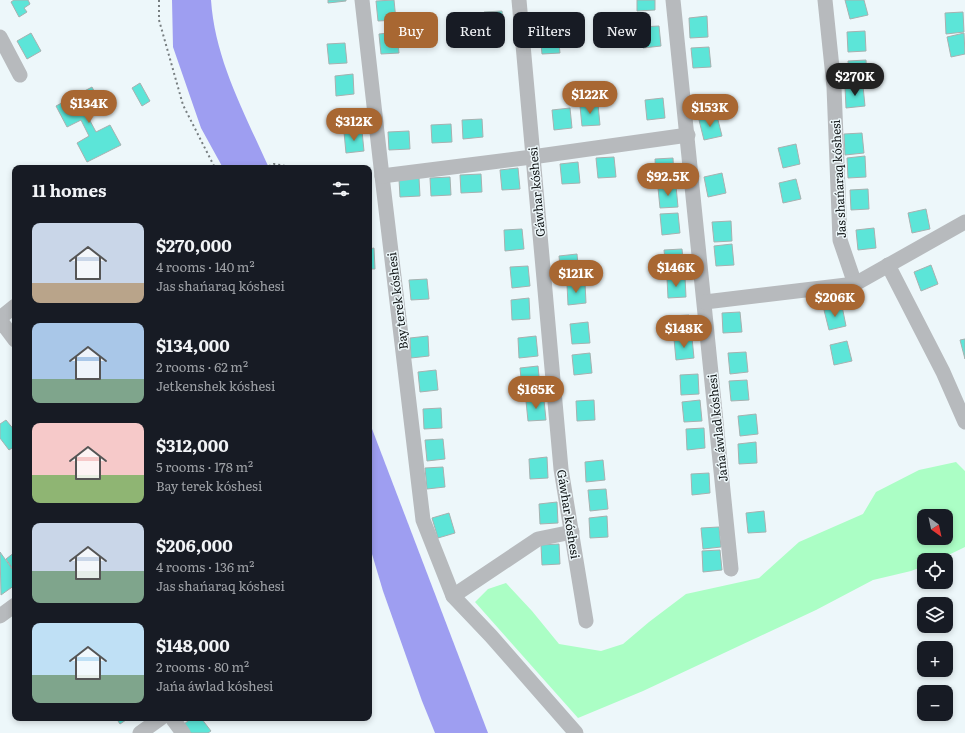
<!DOCTYPE html>
<meta charset="utf-8">
<style>
body{margin:0;font-family:Literata,serif;background:#20242c;color:#f1f3f6;height:100vh;display:flex;flex-direction:column;font-size:15px;white-space:nowrap}
*{box-sizing:border-box;margin:0}
p{font-size:13px;color:#9ea1a6}
.icon{flex:none;width:22px;height:22px;fill:none;stroke:currentColor;stroke-width:2;stroke-linecap:round;stroke-linejoin:round}
.map{position:relative;flex:1;overflow:hidden}
.side{position:absolute;left:12px;top:165px;width:360px;height:556px;display:flex;flex-direction:column;background:#171b24;border-radius:8px;box-shadow:0 2px 6px #0003}
.side>*{flex:none}
.hud{position:absolute;left:384px;top:12px;width:380px;height:36px;display:flex;gap:8px}
.needle{width:26px;rotate:147deg}
.buttons{position:absolute;left:917px;top:509px;display:grid;gap:8px}
.buttons a{display:grid;place-items:center;width:36px;height:36px;border-radius:8px;background:#171b24;box-shadow:0 2px 6px #0003;font-size:20px}
.price{position:absolute;translate:-50% -34px;padding:0 9px;border-radius:14px;background:#a86732;color:#fff;font-size:13px;line-height:26px;filter:drop-shadow(0 1px 2px #0008)}
.price::after{content:'';position:absolute;left:50%;top:24px;width:12px;height:9px;margin-left:-6px;background:inherit;clip-path:polygon(0 0,100% 0,50% 100%)}
.price.on{background:#222;color:#fff}
ul{padding:0;list-style:none}
li{display:flex;align-items:center;gap:12px;height:100px;padding:0 20px}
li span{display:grid;place-items:center;flex:none;width:112px;height:80px;border-radius:8px;color:#555}
li>.icon{margin-inline-start:auto}
span .icon{width:48px;height:48px;fill:#fffc;stroke-width:1}
li b{font-size:17px}
h2{display:flex;justify-content:space-between;align-items:center;height:48px;padding:0 20px;font-size:17px}
.tag{padding:0 14px;border-radius:8px;background:#171b24;box-shadow:0 2px 6px #0003;font-size:14px;line-height:36px}
.tag.on{background:#a86732;color:#fff}
.map>svg:first-child{display:block}
.green{fill:#abfec5;fill-rule:evenodd}
.water{fill:#9e9ef1}
.building{fill:#5ce5d8;stroke:#a7b1b0}
.lines{fill:none;stroke-linecap:round;stroke-linejoin:round}
.path{stroke:#777e80;stroke-width:2;stroke-dasharray:2 3;stroke-linecap:butt}
.minor{stroke:#b7babd;stroke-width:15}
.labels{text-anchor:middle;dominant-baseline:central;stroke-width:3;stroke-linejoin:round;paint-order:stroke}
.street-label{font-size:12px;fill:#0f1314;stroke:#edf7fa}
</style>
<div class="map">
<svg width="965" height="733" viewBox="0 0 965 733">
<rect width="100%" height="100%" fill="#edf7fa"/>
<path class="green" d="M956 462 965 471V547L938 560H924V566L911 571 873 580 816 610 643 691 578 718 475 602 488 589 506 583 532 611 559 644 601 651 623 644 649 622 686 594 759 578 799 542 863 514 876 492 919 470ZM924 516H946V538H924Z"/>
<g class="water">
<path d="M172 0H211C215 60 245 114 269 168H223L201 128 173 47Z"/>
<polygon points="369,421 488,733 435,733 422,701 383,591 369,544"/>
</g>
<g class="building">
<polygon points="14,0 28,0 30,4 24,8 27,12 19,17 11,2"/>
<polygon points="328,0 346,0 346,1 328,3"/>
<polygon points="394,0 396,20 378,21 376,1"/>
<polygon points="637,0 655,0 655,10 637,11"/>
<polygon points="845,0 864,0 868,15 850,19"/>
<polygon points="502,11 504,31 486,32 484,12"/>
<polygon points="963,12 964,32 946,34 945,13"/>
<polygon points="707,16 708,37 690,38 689,18"/>
<polygon points="659,26 661,46 643,48 641,27"/>
<polygon points="865,31 866,51 848,52 847,32"/>
<polygon points="397,32 399,53 381,54 379,34"/>
<polygon points="31,33 41,51 27,59 17,41"/>
<polygon points="558,33 560,53 542,54 540,34"/>
<polygon points="964,33 965,54 951,57 947,37"/>
<polygon points="345,43 347,63 329,64 327,44"/>
<polygon points="709,47 711,67 693,68 691,48"/>
<polygon points="866,60 867,80 849,81 848,61"/>
<polygon points="353,74 354,94 336,96 335,76"/>
<polygon points="140,83 150,101 142,106 132,88"/>
<polygon points="863,86 865,106 846,108 845,87"/>
<polygon points="92,87 103,109 88,117 96,132 110,125 121,145 87,162 77,143 89,136 81,120 67,127 56,106"/>
<polygon points="663,98 665,118 647,120 645,100"/>
<polygon points="598,104 600,125 582,126 580,106"/>
<polygon points="570,108 572,128 554,130 552,110"/>
<polygon points="717,116 722,136 704,140 699,120"/>
<polygon points="482,119 483,137 463,139 462,120"/>
<polygon points="451,124 452,142 432,143 431,125"/>
<polygon points="362,131 364,151 346,153 344,132"/>
<polygon points="409,131 410,149 389,150 388,132"/>
<polygon points="862,133 864,153 845,155 844,134"/>
<polygon points="796,144 800,164 783,168 778,148"/>
<polygon points="865,156 866,177 848,178 847,158"/>
<polygon points="614,157 616,177 598,178 596,158"/>
<polygon points="673,158 674,178 656,179 655,159"/>
<polygon points="578,162 580,183 562,184 560,164"/>
<polygon points="518,168 520,189 502,190 500,170"/>
<polygon points="722,173 726,193 708,197 704,177"/>
<polygon points="481,174 482,192 461,193 460,175"/>
<polygon points="450,177 451,195 431,196 430,178"/>
<polygon points="419,178 420,196 400,197 399,179"/>
<polygon points="796,179 801,199 783,203 779,183"/>
<polygon points="676,186 678,207 660,208 658,188"/>
<polygon points="868,189 869,209 851,210 850,190"/>
<polygon points="926,209 930,229 912,233 908,213"/>
<polygon points="678,213 680,233 662,235 660,214"/>
<polygon points="731,221 732,241 714,242 712,222"/>
<polygon points="874,228 876,248 858,250 856,230"/>
<polygon points="522,229 524,249 505,251 504,230"/>
<polygon points="732,244 734,265 716,266 714,246"/>
<polygon points="374,248 375,269 369,269 369,249"/>
<polygon points="682,249 684,269 666,270 664,250"/>
<polygon points="577,254 579,275 561,276 559,256"/>
<polygon points="931,265 938,284 921,291 914,272"/>
<polygon points="528,266 530,286 512,288 510,267"/>
<polygon points="685,277 686,297 668,298 667,278"/>
<polygon points="427,279 429,299 411,300 409,280"/>
<polygon points="585,283 586,303 568,305 567,284"/>
<polygon points="529,298 530,319 512,320 511,300"/>
<polygon points="842,306 846,326 829,330 824,310"/>
<polygon points="740,312 742,332 723,333 722,313"/>
<polygon points="689,315 691,335 673,336 671,316"/>
<polygon points="588,322 590,343 572,344 570,324"/>
<polygon points="428,336 429,356 411,358 410,338"/>
<polygon points="536,336 538,356 519,358 518,338"/>
<polygon points="692,338 694,358 676,360 674,339"/>
<polygon points="965,339 965,359 960,340"/>
<polygon points="847,341 852,361 834,365 830,345"/>
<polygon points="746,352 748,372 730,374 728,353"/>
<polygon points="590,353 592,373 574,375 572,355"/>
<polygon points="538,366 540,386 522,388 520,368"/>
<polygon points="436,370 438,390 420,392 418,372"/>
<polygon points="698,374 699,394 681,395 680,375"/>
<polygon points="747,380 749,400 731,401 729,381"/>
<polygon points="544,400 546,420 528,421 526,401"/>
<polygon points="594,400 595,420 577,421 576,401"/>
<polygon points="700,400 702,421 684,422 682,402"/>
<polygon points="441,408 442,428 424,429 423,409"/>
<polygon points="756,414 758,434 740,436 738,416"/>
<polygon points="6,420 15,431 15,446 9,450 0,438 0,424"/>
<polygon points="704,428 705,448 687,450 686,429"/>
<polygon points="443,439 445,459 427,461 425,440"/>
<polygon points="756,442 757,463 739,464 738,444"/>
<polygon points="547,457 548,478 530,479 529,459"/>
<polygon points="603,460 605,480 586,482 585,462"/>
<polygon points="443,467 445,487 427,489 425,468"/>
<polygon points="709,473 710,493 692,495 691,474"/>
<polygon points="606,489 608,509 590,511 588,490"/>
<polygon points="557,502 558,523 540,524 539,504"/>
<polygon points="764,511 766,532 748,533 746,513"/>
<polygon points="449,513 455,533 438,538 432,518"/>
<polygon points="607,516 608,537 590,538 589,518"/>
<polygon points="719,527 721,547 703,549 701,528"/>
<polygon points="559,544 560,564 542,565 541,545"/>
<polygon points="720,550 722,570 703,572 702,551"/>
<polygon points="0,552 15,573 15,585 1,595"/>
<polygon points="15,552 15,572 6,559"/>
<polygon points="116,718 129,718 120,724"/>
<polygon points="192,718 201,718 211,731 208,733 191,733 184,724"/>
</g>
<g class="lines">
<g class="path">
<polyline points="159,0 159,20 183,105 215,168"/>
<polyline points="264,168 274,164 297,168"/>
</g>
<g class="minor">
<polyline points="362,0 382,176 423,520 453,596 491,636 576,733"/>
<polyline points="519,0 561,469 586,621"/>
<polyline points="673,0 731,569"/>
<polyline points="825,0 834,87 840,240 855,284"/>
<polyline points="0,37 20,75"/>
<polyline points="382,176 532,157 688,135"/>
<polyline points="888,265 943,372 965,422"/>
<polyline points="705,302 855,284 965,222"/>
<polyline points="0,318 15,306"/>
<polyline points="0,320 15,340"/>
<polyline points="453,596 538,539 572,532"/>
<polyline points="0,616 15,605"/>
<polyline points="172,718 183,733"/>
<polyline points="140,733 161,718"/>
</g>
</g>
<g class="labels">
<g class="street-label">
<text transform="translate(838 179) rotate(-93)">Jas shańaraq kóshesi</text>
<text transform="translate(536 192) rotate(-95)">Gáwhar kóshesi</text>
<text transform="translate(397 301) rotate(-97)">Bay terek kóshesi</text>
<text transform="translate(717 428) rotate(-96)">Jańa áwlad kóshesi</text>
<text transform="translate(569 514) rotate(81)">Gáwhar kóshesi</text>
</g>
</g>
</svg>
<div class="buttons">
<a><svg class="needle" viewBox="-14 -14 28 28"><path d="M0-13l5 13h-10z" fill="#e53935"/><path d="M0 13l5-13h-10z" fill="#9ea1a6"/></svg></a>
<a><svg class="icon" aria-label="locate" viewBox="0 0 24 24"><circle cx="12" cy="12" r="6"/><path d="M12 2v4M12 18v4M2 12h4M18 12h4"/></svg></a>
<a><svg class="icon" aria-label="layers" viewBox="0 0 24 24"><path d="M12 4l9 5-9 5-9-5zM3 14l9 5 9-5"/></svg></a>
<a>+</a>
<a>−</a>
</div>
<b class="price on" style="left:855px;top:97px">$270K</b>
<b class="price" style="left:590px;top:115px">$122K</b>
<b class="price" style="left:89px;top:124px">$134K</b>
<b class="price" style="left:710px;top:128px">$153K</b>
<b class="price" style="left:354px;top:142px">$312K</b>
<b class="price" style="left:668px;top:197px">$92.5K</b>
<b class="price" style="left:676px;top:288px">$146K</b>
<b class="price" style="left:576px;top:294px">$121K</b>
<b class="price" style="left:835px;top:318px">$206K</b>
<b class="price" style="left:684px;top:349px">$148K</b>
<b class="price" style="left:536px;top:410px">$165K</b>
<div class="hud">
<a class="tag on">Buy</a>
<a class="tag">Rent</a>
<a class="tag">Filters</a>
<a class="tag">New</a>
</div>
<section class="side">
<h2>11 homes<svg class="icon" aria-label="filters" viewBox="0 0 24 24"><path d="M4 7h16M4 17h16"/><circle cx="9" cy="7" r="2"/><circle cx="15" cy="17" r="2"/></svg></h2>
<ul>
<li><span style="background:linear-gradient(#c9d6e8 75%,#b9a48a 0)"><svg class="icon" aria-label="home" viewBox="0 0 24 24"><path d="M3 11l9-7 9 7M6 9v11h12V9"/></svg></span><div><b>$270,000</b><p>4 rooms · 140 m²</p><p>Jas shańaraq kóshesi</p></div></li>
<li><span style="background:linear-gradient(#a9c7e8 70%,#7fa58c 0)"><svg class="icon" aria-label="home" viewBox="0 0 24 24"><path d="M3 11l9-7 9 7M6 9v11h12V9"/></svg></span><div><b>$134,000</b><p>2 rooms · 62 m²</p><p>Jetkenshek kóshesi</p></div></li>
<li><span style="background:linear-gradient(#f6c9c9 65%,#8fb573 0)"><svg class="icon" aria-label="home" viewBox="0 0 24 24"><path d="M3 11l9-7 9 7M6 9v11h12V9"/></svg></span><div><b>$312,000</b><p>5 rooms · 178 m²</p><p>Bay terek kóshesi</p></div></li>
<li><span style="background:linear-gradient(#c9d6e8 60%,#7fa58c 0)"><svg class="icon" aria-label="home" viewBox="0 0 24 24"><path d="M3 11l9-7 9 7M6 9v11h12V9"/></svg></span><div><b>$206,000</b><p>4 rooms · 136 m²</p><p>Jas shańaraq kóshesi</p></div></li>
<li><span style="background:linear-gradient(#bfe0f5 65%,#7fa58c 0)"><svg class="icon" aria-label="home" viewBox="0 0 24 24"><path d="M3 11l9-7 9 7M6 9v11h12V9"/></svg></span><div><b>$148,000</b><p>2 rooms · 80 m²</p><p>Jańa áwlad kóshesi</p></div></li>
</ul>
</section>
</div>
